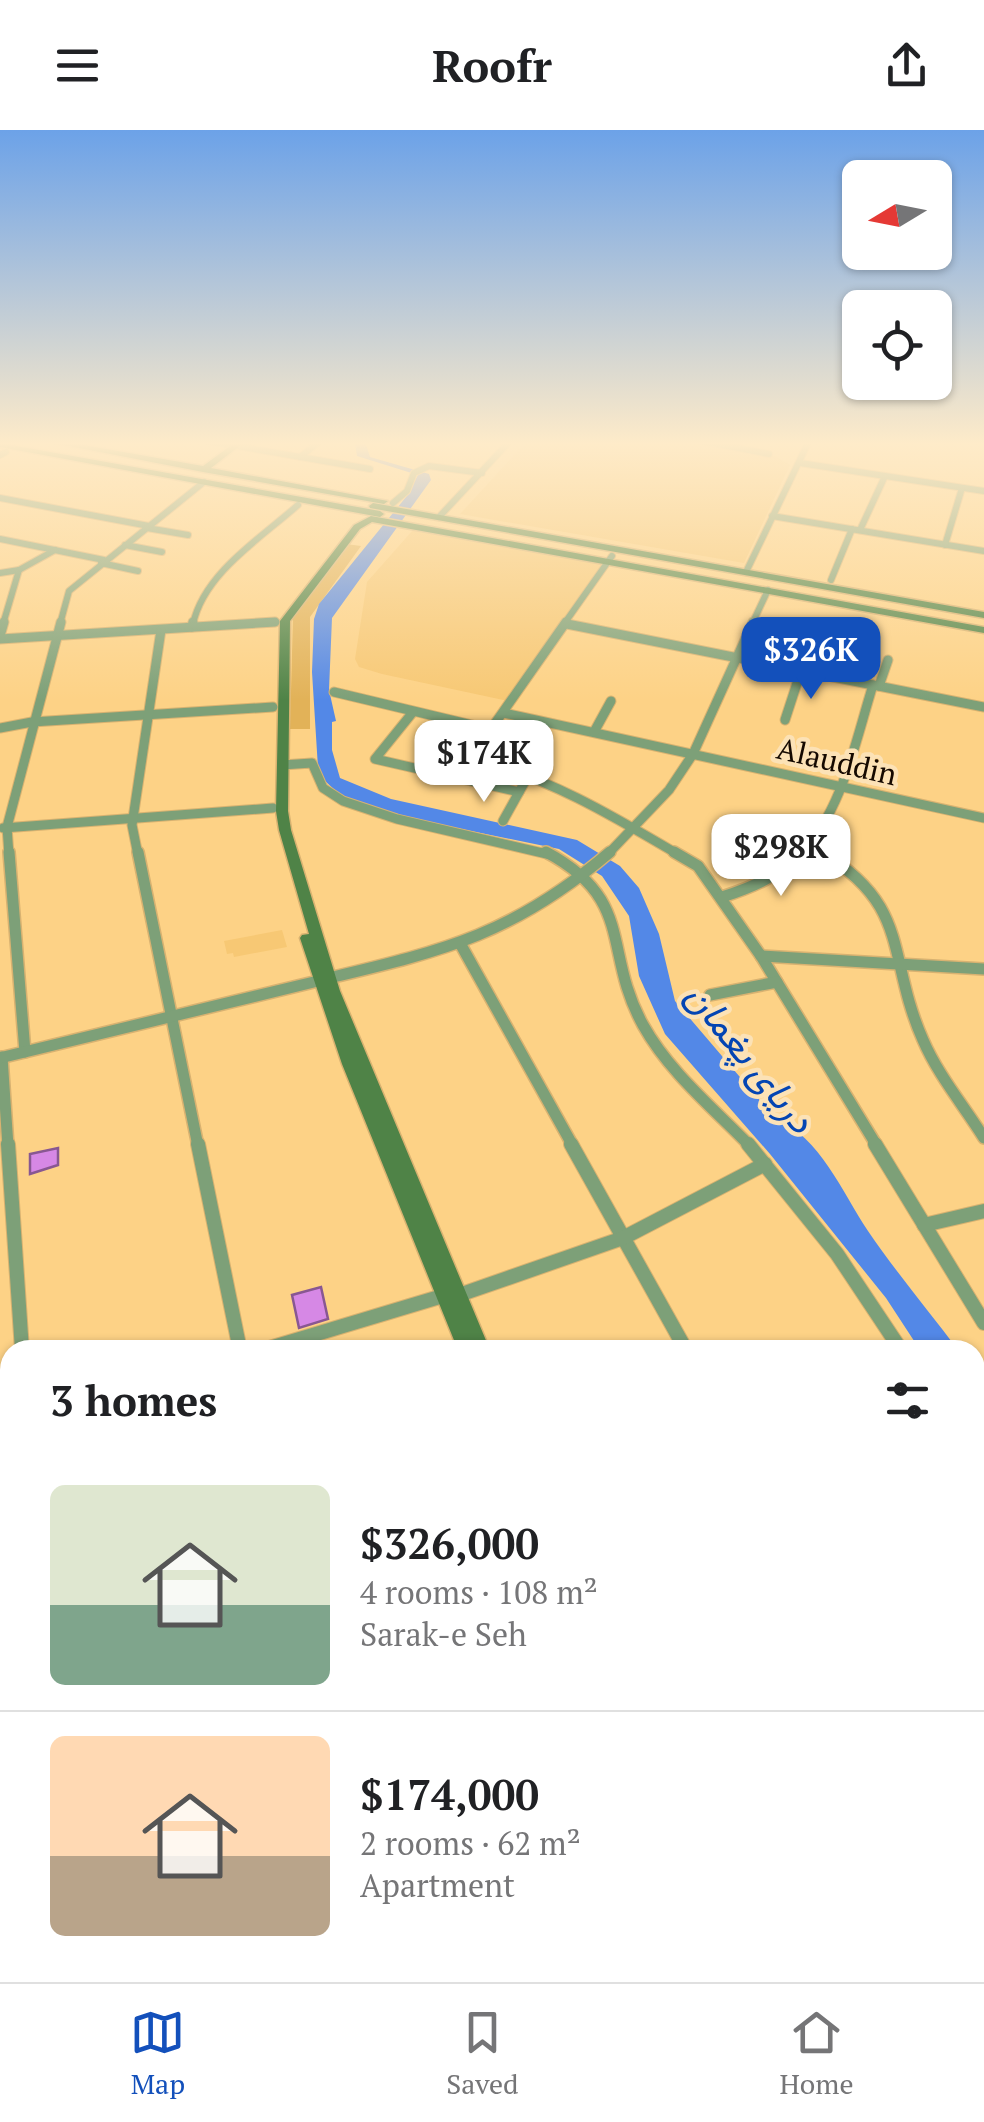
<!DOCTYPE html>
<meta charset="utf-8">
<style>
body{margin:0;font-family:"PT Serif",Vazirmatn,serif;background:#f2f2f2;color:#202124;height:100vh;display:flex;flex-direction:column;font-size:38px;white-space:nowrap}
*{box-sizing:border-box;margin:0}
p{font-size:32px;color:#757577}
.icon{flex:none;width:55px;height:55px;fill:none;stroke:currentColor;stroke-width:2;stroke-linecap:round;stroke-linejoin:round}
.map{position:relative;flex:1;overflow:hidden}
.details{position:absolute;left:0px;top:1210px;width:985px;height:642px;display:flex;flex-direction:column;background:#fff;border-radius:30px 30px 0 0;box-shadow:0 2px 8px #0004}
.details>*{flex:none}
.needle{width:65px;rotate:260deg}
.fabs{position:absolute;left:842px;top:30px;display:grid;gap:20px}
.fabs a{display:grid;place-items:center;width:110px;height:110px;border-radius:15px;background:#fff;box-shadow:0 2px 8px #0004;font-size:50px}
.price{position:absolute;translate:-50% -85px;padding:0 22px;border-radius:20px;background:#fff;color:#222;font-size:32px;line-height:65px;filter:drop-shadow(0 2px 5px #0008)}
.price::after{content:'';position:absolute;left:50%;top:60px;width:30px;height:22px;margin-left:-15px;background:inherit;clip-path:polygon(0 0,100% 0,50% 100%)}
.price.current{background:#1350bb;color:#fff}
ul{padding:0;list-style:none}
li{display:flex;align-items:center;gap:30px;height:250px;padding:0 50px}
li+li{border-top:2px solid #e0e0e0}
li span{display:grid;place-items:center;flex:none;width:280px;height:200px;border-radius:15px;color:#555}
li>.icon{margin-inline-start:auto}
span .icon{width:120px;height:120px;fill:#fffc;stroke-width:1}
li b{font-size:42px}
h2{display:flex;justify-content:space-between;align-items:center;height:120px;padding:0 50px;font-size:42px}
header{display:flex;justify-content:space-between;align-items:center;height:130px;padding:0 50px;background:#fff;font-size:45px;font-weight:700}
.tab-bar{display:flex;justify-content:space-around;align-items:center;height:140px;border-top:2px solid #e0e0e0;background:#fff;font-size:28px;color:#757577}
.tab-bar a{display:grid;justify-items:center;gap:5px}
.tab-bar .current{color:#1350bb}
.map>svg:first-child{display:block}
.built{fill:#f7c874}
.green{fill:#e2b258}
.water{fill:#5388e7}
.building{fill:#d688e5;stroke:#885792;stroke-width:2.5}
.lines{fill:none;stroke-linecap:round;stroke-linejoin:round}
.street-far4-casing{stroke:#d8b271;stroke-width:8}
.street-far3-casing{stroke:#d8b271;stroke-width:11}
.street-far2-casing{stroke:#d8b271;stroke-width:14}
.street-far1-casing{stroke:#d8b271;stroke-width:16}
.street-casing{stroke:#d8b271;stroke-width:20}
.secondary-casing{stroke:#d8b271;stroke-width:3}
.street-far4{stroke:#7da078;stroke-width:6}
.street-far3{stroke:#7da078;stroke-width:9}
.street-far2{stroke:#7da078;stroke-width:11}
.street-far1{stroke:#7da078;stroke-width:14}
.street{stroke:#7da078;stroke-width:18}
.secondary{fill:#4f8347;fill-rule:evenodd}
.labels{text-anchor:middle;dominant-baseline:central;stroke-width:9;stroke-linejoin:round;paint-order:stroke}
.far-street-label{font-size:30px;fill:#150900;stroke:#fce2b6}
.water-label{font-size:38px;font-style:italic;fill:#0445b3;stroke:#fce2b6}
</style>
<header><svg class="icon" aria-label="menu" viewBox="0 0 24 24"><path d="M4 6h16M4 12h16M4 18h16"/></svg>Roofr<svg class="icon" aria-label="share" viewBox="0 0 24 24"><path d="M12 15V3M7 8l5-5 5 5M5 13v7h14v-7"/></svg></header>
<div class="map">
<svg width="984" height="1852" viewBox="0 0 984 1852">
<rect width="100%" height="100%" fill="#fdd286"/>
<g class="built">
<polygon points="527,311 685,311 775,326 790,335 744,433 460,384"/>
<polygon points="413,400 605,435 508,571 382,544 359,537 355,529 367,452"/>
<polygon points="282,800 287,817 234,827 233,823 227,824 224,811"/>
</g>
<polygon class="green" points="346,414 361,416 310,487 310,599 290,599 293,485"/>
<path class="water" d="M365 311 370 327 429 344 431 350 332 488 329 560 336 591 332 592V620L340 648 391 669 577 710 620 736 639 758 659 804 675 871 775 988C820 1007 842 1062 868 1101 896 1142 928 1180 958 1220H920L886 1168 770 1024 665 904 639 846 629 786 602 746 559 719 393 685 340 665 323 649 318 638 312 542 314 489 319 474 406 367 418 345 357 326 355 313Z"/>
<g class="building">
<polygon points="58,1018 58,1035 30,1044 30,1024"/>
<polygon points="321,1157 328,1189 299,1198 292,1165"/>
</g>
<g class="lines">
<defs>
<g id="street-far4">
<polyline points="208,311 370,339"/>
<polyline points="702,311 769,324"/>
<polyline points="0,325 6,322"/>
<polyline points="300,327 320,311"/>
<polyline points="800,333 984,361"/>
<polyline points="0,368 149,396"/>
<polyline points="393,373 407,361 414,343 429,336 482,343"/>
<polyline points="772,386 984,421"/>
<polyline points="439,387 510,311"/>
<polyline points="147,398 188,405"/>
<polyline points="860,400 885,346"/>
<polyline points="0,409 104,430"/>
<polyline points="125,415 162,422"/>
<polyline points="945,415 962,358"/>
<polyline points="101,433 138,441"/>
<polyline points="746,442 809,311"/>
<polyline points="0,443 19,440"/>
<polyline points="831,450 852,399"/>
<polyline points="3,494 19,440 55,420"/>
<polyline points="60,494 69,461 204,352"/>
<path d="M193 494C204 443 261 408 298 375"/>
<polyline points="238,494 275,492"/>
<polyline points="564,494 612,426"/>
<polyline points="752,494 768,460"/>
</g>
<g id="street-far3">
<polyline points="567,494 984,577"/>
<polyline points="192,497 193,492"/>
<polyline points="0,506 4,492"/>
<polyline points="0,509 275,492"/>
<polyline points="879,556 888,530"/>
<polyline points="334,562 493,600"/>
<polyline points="413,582 375,629 519,662"/>
<polyline points="504,583 984,688"/>
<polyline points="785,590 801,541"/>
<polyline points="0,598 32,592 273,577"/>
<polyline points="594,602 611,571"/>
<path d="M473 629C548 647 613 686 679 725"/>
<polyline points="282,635 312,633 323,658 343,671 397,689 551,725"/>
<polyline points="456,649 566,492"/>
<polyline points="503,691 528,646"/>
<polyline points="3,698 273,678"/>
<polyline points="811,716 826,725"/>
<polyline points="9,725 7,697 61,492"/>
<polyline points="138,725 132,695 161,500"/>
<polyline points="607,725 669,660 693,624 753,492"/>
<path d="M800 725C843 680 855 612 873 555"/>
</g>
<g id="street-far2">
<polyline points="9,722 25,922"/>
<polyline points="138,722 198,1016"/>
<path d="M546 722C636 770 602 821 643 895 669 942 713 978 750 1016"/>
<polyline points="674,722 698,736 761,826 877,1016"/>
<path d="M821 722C912 776 886 827 923 910 938 945 964 976 984 1008"/>
<path d="M722 767C753 757 779 746 802 722"/>
<polyline points="461,815 573,1016"/>
<polyline points="761,826 984,839"/>
<path d="M329 848C447 820 515 803 610 722"/>
<polyline points="710,865 777,852"/>
<polyline points="2,927 8,1016"/>
<polyline points="0,928 318,851"/>
</g>
<g id="street-far1">
<polyline points="8,1014 22,1220"/>
<polyline points="198,1014 240,1220"/>
<polyline points="571,1014 686,1220"/>
<polyline points="748,1014 837,1124 901,1220"/>
<polyline points="875,1014 984,1193"/>
<polyline points="924,1095 984,1081"/>
<polyline points="459,1165 623,1108 765,1034"/>
<polyline points="263,1220 446,1165"/>
<polyline points="0,1304 10,1301"/>
<polyline points="975,1351 984,1368"/>
</g>
<g id="street">
<polyline points="975,1798 984,1819"/>
<polyline points="70,1842 70,1852"/>
<polyline points="365,1842 367,1852"/>
</g>
<g id="secondary">
<polygon points="43,311 61,311 203,336 237,311 246,311 211,338 388,371 384,374 203,342"/>
<polygon points="0,313 380,381 384,384 380,387 0,317"/>
<polygon points="373,373 984,482 984,488 370,378 369,376"/>
<polygon points="371,386 984,497 984,503 372,392 360,399 290,491 288,681 291,700 340,861 490,1220 458,1220 342,934 300,808 302,805 309,804 279,700 276,681 280,491 354,395"/>
<polygon points="691,1842 742,1842 746,1852 695,1852"/>
</g>
</defs>
<use href="#street-far4" class="street-far4-casing"/>
<use href="#street-far3" class="street-far3-casing"/>
<use href="#street-far2" class="street-far2-casing"/>
<use href="#street-far1" class="street-far1-casing"/>
<use href="#street" class="street-casing"/>
<use href="#secondary" class="secondary-casing"/>
<use href="#street-far4" class="street-far4"/>
<use href="#street-far3" class="street-far3"/>
<use href="#street-far2" class="street-far2"/>
<use href="#street-far1" class="street-far1"/>
<use href="#street" class="street"/>
<use href="#secondary" class="secondary"/>
</g>
<linearGradient id="sky" x2="0" y2="1"><stop stop-color="#6ca2e8"/><stop offset="0.55" stop-color="#feebc9"/><stop offset="1" stop-color="#feebc9" stop-opacity="0"/></linearGradient>
<rect width="984" height="570" fill="url(#sky)"/>
<g class="labels">
<g class="far-street-label">
<text transform="translate(837 631) rotate(13)">Alauddin</text>
</g>
<g class="water-label">
<text transform="translate(751 927) rotate(51)">دریای پغمان</text>
</g>
</g>
</svg>
<div class="fabs">
<a><svg class="needle" viewBox="-14 -14 28 28"><path d="M0-13l5 13h-10z" fill="#e53935"/><path d="M0 13l5-13h-10z" fill="#757577"/></svg></a>
<a><svg class="icon" aria-label="locate" viewBox="0 0 24 24"><circle cx="12" cy="12" r="6"/><path d="M12 2v4M12 18v4M2 12h4M18 12h4"/></svg></a>
</div>
<b class="price current" style="left:811px;top:572px">$326K</b>
<b class="price" style="left:484px;top:675px">$174K</b>
<b class="price" style="left:781px;top:769px">$298K</b>
<section class="details">
<h2>3 homes<svg class="icon" aria-label="filters" viewBox="0 0 24 24"><path d="M4 7h16M4 17h16"/><circle cx="9" cy="7" r="2"/><circle cx="15" cy="17" r="2"/></svg></h2>
<ul>
<li><span style="background:linear-gradient(#dfe7d0 60%,#7fa58c 0)"><svg class="icon" aria-label="home" viewBox="0 0 24 24"><path d="M3 11l9-7 9 7M6 9v11h12V9"/></svg></span><div><b>$326,000</b><p>4 rooms · 108 m²</p><p>Sarak-e Seh</p></div></li>
<li><span style="background:linear-gradient(#ffd9b3 60%,#b9a48a 0)"><svg class="icon" aria-label="home" viewBox="0 0 24 24"><path d="M3 11l9-7 9 7M6 9v11h12V9"/></svg></span><div><b>$174,000</b><p>2 rooms · 62 m²</p><p>Apartment</p></div></li>
</ul>
</section>
</div>
<nav class="tab-bar">
<a class="current"><svg class="icon" aria-label="map" viewBox="0 0 24 24"><path d="M3 6l6-2 6 2 6-2v14l-6 2-6-2-6 2zM9 4v14M15 6v14"/></svg>Map</a>
<a><svg class="icon" aria-label="saved" viewBox="0 0 24 24"><path d="M7 4h10v16l-5-4-5 4z"/></svg>Saved</a>
<a><svg class="icon" aria-label="home" viewBox="0 0 24 24"><path d="M3 11l9-7 9 7M6 9v11h12V9"/></svg>Home</a>
</nav>
